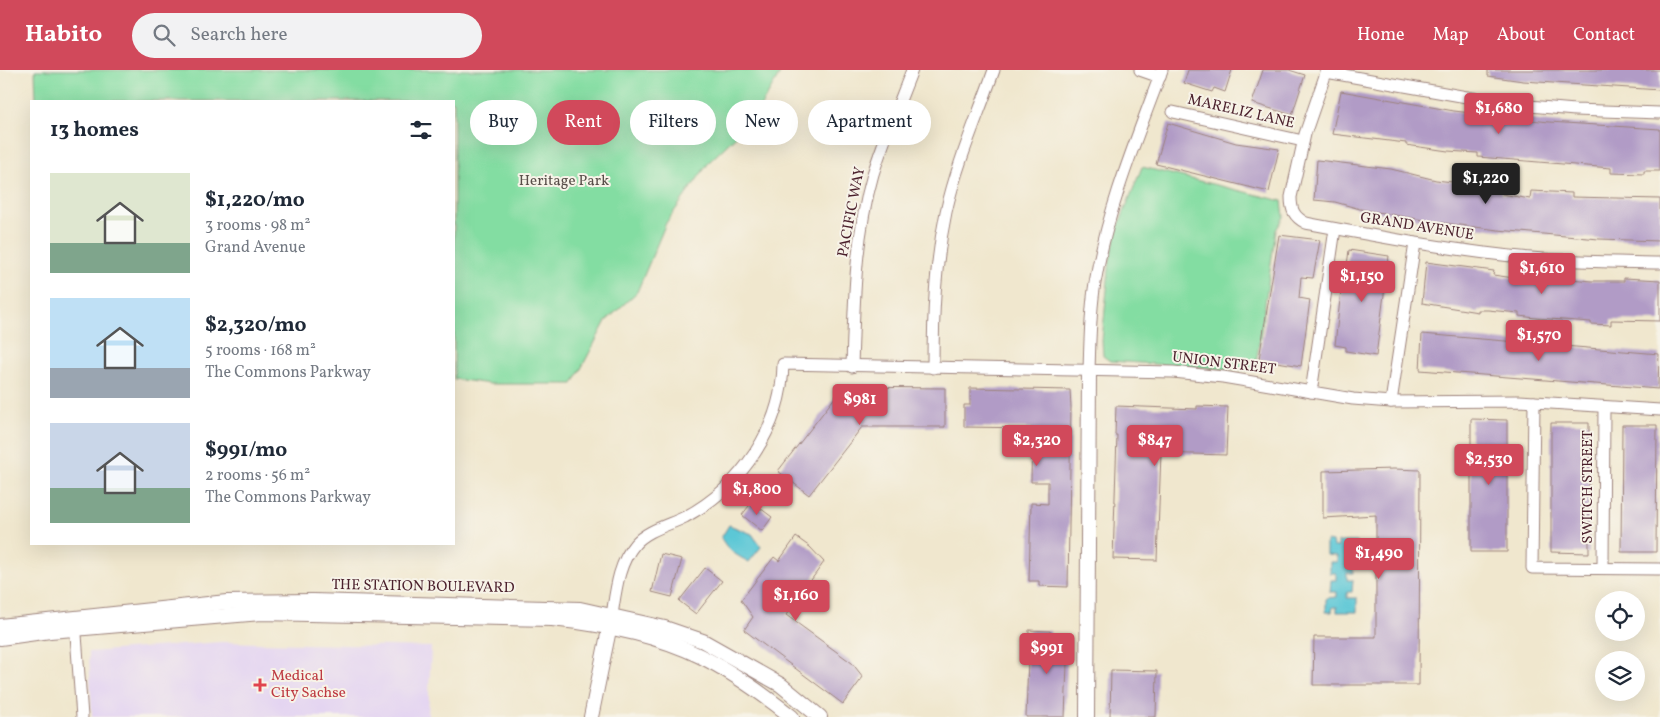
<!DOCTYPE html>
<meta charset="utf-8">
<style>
body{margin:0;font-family:Vollkorn,serif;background:#f2f2f3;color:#1f2937;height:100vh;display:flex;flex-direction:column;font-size:19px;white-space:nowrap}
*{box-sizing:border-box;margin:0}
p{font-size:16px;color:#747a83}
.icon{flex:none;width:28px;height:28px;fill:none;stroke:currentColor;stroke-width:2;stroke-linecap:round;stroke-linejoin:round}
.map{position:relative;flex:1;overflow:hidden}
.details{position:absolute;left:30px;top:30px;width:425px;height:445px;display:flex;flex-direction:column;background:#fff;border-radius:0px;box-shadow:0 5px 20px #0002}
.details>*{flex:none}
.top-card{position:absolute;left:470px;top:30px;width:475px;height:45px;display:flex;gap:10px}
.fabs{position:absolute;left:1595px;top:521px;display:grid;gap:10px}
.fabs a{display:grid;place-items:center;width:50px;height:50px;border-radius:50%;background:#fff;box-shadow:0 5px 20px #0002;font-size:25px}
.price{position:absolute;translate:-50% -42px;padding:0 11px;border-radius:5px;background:#d1495b;color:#fff;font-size:16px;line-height:32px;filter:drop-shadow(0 1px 2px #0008)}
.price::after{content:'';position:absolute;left:50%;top:30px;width:15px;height:11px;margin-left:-8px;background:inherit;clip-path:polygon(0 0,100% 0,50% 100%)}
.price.current{background:#222;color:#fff}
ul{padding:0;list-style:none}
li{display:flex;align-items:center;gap:15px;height:125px;padding:0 20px}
li span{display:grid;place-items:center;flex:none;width:140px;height:100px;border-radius:0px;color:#555}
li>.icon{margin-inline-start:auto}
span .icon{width:60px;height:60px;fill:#fffc;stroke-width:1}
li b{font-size:21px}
h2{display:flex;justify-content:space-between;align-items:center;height:60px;padding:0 20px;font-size:21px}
.pill{padding:0 18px;border-radius:22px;background:#fff;box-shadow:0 5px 20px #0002;font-size:18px;line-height:45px}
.pill.current{background:#d1495b;color:#fff}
header{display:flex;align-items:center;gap:30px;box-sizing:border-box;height:70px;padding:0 25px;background:#d1495b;color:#fff}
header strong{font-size:24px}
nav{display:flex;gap:28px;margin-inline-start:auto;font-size:18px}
.search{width:350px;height:45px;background:#f2f2f3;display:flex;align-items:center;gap:12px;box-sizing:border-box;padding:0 18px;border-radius:28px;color:#747a83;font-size:19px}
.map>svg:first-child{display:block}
.built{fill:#e3d3f2}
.green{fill:#83dda2;stroke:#667e66}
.water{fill:#5cc7d6;stroke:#537380}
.building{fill:#b19bc6}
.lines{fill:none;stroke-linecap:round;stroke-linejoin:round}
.minor-casing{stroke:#9d837c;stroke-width:13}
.tertiary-casing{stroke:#9d837c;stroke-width:16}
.minor{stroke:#fff;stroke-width:11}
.tertiary{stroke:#fff;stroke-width:14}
.health-dot{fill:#e0444e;stroke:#f7f3e8;stroke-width:2}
.labels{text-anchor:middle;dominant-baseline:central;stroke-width:4;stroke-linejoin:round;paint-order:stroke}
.street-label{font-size:15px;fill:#4a1f2b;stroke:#f7f3e8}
.park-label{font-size:15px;fill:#584e49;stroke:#f7f3e8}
.health-label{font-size:15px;fill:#be3a42;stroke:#f7f3e8;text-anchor:start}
</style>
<header>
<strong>Habito</strong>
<div class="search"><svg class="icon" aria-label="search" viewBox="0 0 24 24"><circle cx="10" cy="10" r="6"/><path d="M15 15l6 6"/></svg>Search here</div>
<nav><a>Home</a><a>Map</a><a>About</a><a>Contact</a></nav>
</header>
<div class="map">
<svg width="1660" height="647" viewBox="0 0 1660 647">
<rect width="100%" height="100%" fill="#f7f3e8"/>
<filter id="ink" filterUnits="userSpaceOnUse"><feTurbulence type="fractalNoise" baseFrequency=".02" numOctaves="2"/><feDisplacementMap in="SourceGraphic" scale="10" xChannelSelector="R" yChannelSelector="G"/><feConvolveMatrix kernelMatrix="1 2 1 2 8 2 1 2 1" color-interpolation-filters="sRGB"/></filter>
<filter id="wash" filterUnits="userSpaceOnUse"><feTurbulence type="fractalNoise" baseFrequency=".0096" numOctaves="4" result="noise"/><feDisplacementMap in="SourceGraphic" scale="20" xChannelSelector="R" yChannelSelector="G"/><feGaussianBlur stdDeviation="1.12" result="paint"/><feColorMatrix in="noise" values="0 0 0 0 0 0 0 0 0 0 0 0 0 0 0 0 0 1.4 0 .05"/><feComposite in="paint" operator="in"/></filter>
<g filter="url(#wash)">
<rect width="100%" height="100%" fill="#f0e7ce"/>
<polygon class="built" points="221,572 431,577 428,647 92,647 89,582"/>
<g class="green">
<polygon points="35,0 782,0 752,51 710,91 666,153 637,222 606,251 573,314 490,314 454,309 454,31 36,31"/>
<polygon points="1142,97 1282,131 1284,147 1276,160 1255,301 1110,291 1103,286 1102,270 1110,189 1118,157"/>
</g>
<g class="water">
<path d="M729 455 752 464 761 477 749 492C736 485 728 481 721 468Z"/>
<polygon points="1326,471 1332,472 1333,477 1338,477 1338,472 1357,472 1357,486 1347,486 1347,492 1353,492 1353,503 1347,503 1347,510 1353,510 1352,522 1347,522 1347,528 1357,528 1357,542 1337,542 1337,537 1333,537 1332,542 1326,542 1326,528 1337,527 1337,522 1330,522 1331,510 1336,510 1336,503 1330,503 1330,492 1337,492 1337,486 1326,485"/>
</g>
<g id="blocks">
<g class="building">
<polygon points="1188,0 1232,0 1225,22 1214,18 1212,22 1184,13"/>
<polygon points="1263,0 1289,0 1305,5 1292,45 1252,33"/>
<polygon points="1488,0 1660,0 1660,20 1523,11 1488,6"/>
<polygon points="1341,21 1454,41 1549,52 1660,59 1660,101 1644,101 1644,104 1611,103 1611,98 1478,87 1478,83 1448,81 1406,75 1406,73 1332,64"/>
<polygon points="1168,53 1236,73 1279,79 1269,122 1156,94"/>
<polygon points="1317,90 1391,99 1436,110 1502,118 1502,124 1530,129 1531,121 1572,123 1572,127 1660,129 1660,171 1599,169 1498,160 1429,151 1360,139 1335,132 1314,130"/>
<polygon points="1279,165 1320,170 1313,208 1301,207 1299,228 1310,230 1301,296 1259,289"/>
<polygon points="1349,180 1389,186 1376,286 1346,281 1346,277 1335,275 1343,202 1346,203"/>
<polygon points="1426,192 1494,201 1493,205 1521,209 1521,204 1591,211 1624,211 1624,208 1660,210 1660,251 1611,250 1611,255 1591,254 1591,252 1536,248 1519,246 1519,243 1488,240 1478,240 1478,242 1422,233"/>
<polygon points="1422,264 1659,284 1658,319 1420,300"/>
<polygon points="843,317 945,318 945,357 862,357 809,425 778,401"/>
<polygon points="970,318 1070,320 1071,337 1068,517 1039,516 1039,511 1029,511 1031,433 1048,434 1048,412 1031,412 1032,358 964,357 964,335 970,335"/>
<polygon points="1116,336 1197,339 1197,336 1228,337 1226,385 1161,383 1157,490 1113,489 1117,365 1115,365"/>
<polygon points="1471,349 1507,350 1507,482 1471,482"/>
<polygon points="1551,353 1589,353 1589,483 1551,482"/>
<polygon points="1622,355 1657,355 1656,482 1621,482"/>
<polygon points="1394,399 1420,400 1419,615 1313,615 1314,567 1376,567 1376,445 1323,448 1323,401"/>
<polygon points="752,432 772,447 762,461 742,445"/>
<polygon points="796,467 810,477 824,492 786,545 852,593 863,607 843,634 744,560 753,547 741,530 774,487 779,491"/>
<polygon points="661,484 682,489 672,527 652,522"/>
<polygon points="705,498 722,511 696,544 679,531"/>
<polygon points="1029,560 1050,561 1050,566 1068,567 1065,647 1026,647"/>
<polygon points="1111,600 1157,601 1156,647 1110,647"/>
</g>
</g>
</g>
<g filter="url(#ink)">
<use href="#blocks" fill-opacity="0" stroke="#9d837c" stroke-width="1"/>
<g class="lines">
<defs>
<g id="minor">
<polyline points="1140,0 1160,7"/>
<path d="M1327 0 1305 64 1291 127C1291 140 1294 147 1306 153 1381 167 1455 181 1531 188 1574 192 1617 192 1660 193"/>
<polyline points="1326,2 1506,34 1575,40 1660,43"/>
<polyline points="1173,42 1303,71"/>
<path d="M852 297C854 232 855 167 873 104 884 69 899 34 912 0"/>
<path d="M933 298C933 245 935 194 946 142 957 93 978 46 994 0"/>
<path d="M1089 300C1090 272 1090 242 1095 213 1107 140 1136 70 1162 0"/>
<polyline points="1311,322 1335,159"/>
<polyline points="1391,332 1415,173"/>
<polyline points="1534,332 1532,498 1660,499"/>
<polyline points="1603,498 1604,337"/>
<path d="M612 545C616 520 618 494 635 474 647 460 669 455 685 447 741 417 782 358 783 294L1173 302 1223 307 1353 329 1391 332 1519 331 1660 340"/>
<polyline points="75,551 82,647"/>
</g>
<g id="tertiary">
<polyline points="0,556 227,532 313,531 580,539 665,558 703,571 781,615 820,647"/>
<path d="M0 568 50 561 261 543 552 549C601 554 655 564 700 586 733 602 763 624 792 647"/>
<polyline points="591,647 611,550"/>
<polyline points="1087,647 1089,300"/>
</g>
</defs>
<use href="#minor" class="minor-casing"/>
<use href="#tertiary" class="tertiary-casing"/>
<use href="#minor" class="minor"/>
<use href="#tertiary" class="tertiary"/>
</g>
</g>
<path class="health-dot" d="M257.5 607.5h5v5h5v5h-5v5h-5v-5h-5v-5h5z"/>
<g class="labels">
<g class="street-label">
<text transform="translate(1241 42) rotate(13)">MARELIZ LANE</text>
<text transform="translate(852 142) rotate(-79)">PACIFIC WAY</text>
<text transform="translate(1417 157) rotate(9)">GRAND AVENUE</text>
<text transform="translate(1224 294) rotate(7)">UNION STREET</text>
<text transform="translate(1588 417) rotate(-90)">SWITCH STREET</text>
<text transform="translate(423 517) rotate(1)">THE STATION BOULEVARD</text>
</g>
<g class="park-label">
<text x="564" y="111">Heritage Park</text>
</g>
<g class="health-label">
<text x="271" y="606">Medical<tspan x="271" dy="17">City Sachse</tspan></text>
</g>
</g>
</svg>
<div class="fabs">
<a><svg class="icon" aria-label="locate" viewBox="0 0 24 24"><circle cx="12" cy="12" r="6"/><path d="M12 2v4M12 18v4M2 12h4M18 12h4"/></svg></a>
<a><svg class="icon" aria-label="layers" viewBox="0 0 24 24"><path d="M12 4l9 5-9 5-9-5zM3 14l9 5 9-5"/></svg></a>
</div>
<b class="price" style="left:1499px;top:65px">$1,680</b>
<b class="price current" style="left:1486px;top:135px">$1,220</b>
<b class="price" style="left:1542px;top:225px">$1,610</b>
<b class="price" style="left:1362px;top:233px">$1,150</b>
<b class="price" style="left:1539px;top:292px">$1,570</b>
<b class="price" style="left:860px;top:356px">$981</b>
<b class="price" style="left:1037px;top:397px">$2,320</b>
<b class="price" style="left:1155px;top:397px">$847</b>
<b class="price" style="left:1489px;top:416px">$2,530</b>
<b class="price" style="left:757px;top:446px">$1,800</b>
<b class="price" style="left:1379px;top:510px">$1,490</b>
<b class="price" style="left:796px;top:552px">$1,160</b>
<b class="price" style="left:1047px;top:605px">$991</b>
<div class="top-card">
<a class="pill">Buy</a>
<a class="pill current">Rent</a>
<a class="pill">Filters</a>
<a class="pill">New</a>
<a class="pill">Apartment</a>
</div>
<section class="details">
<h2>13 homes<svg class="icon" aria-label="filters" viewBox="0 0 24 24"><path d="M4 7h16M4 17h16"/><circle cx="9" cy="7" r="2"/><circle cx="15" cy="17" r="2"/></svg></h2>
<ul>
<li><span style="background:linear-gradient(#dfe7d0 70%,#7fa58c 0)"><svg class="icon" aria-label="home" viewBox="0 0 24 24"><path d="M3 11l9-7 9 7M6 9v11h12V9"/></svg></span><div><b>$1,220/mo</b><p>3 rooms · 98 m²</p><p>Grand Avenue</p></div></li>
<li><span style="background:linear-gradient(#bfe0f5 70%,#9aa5b1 0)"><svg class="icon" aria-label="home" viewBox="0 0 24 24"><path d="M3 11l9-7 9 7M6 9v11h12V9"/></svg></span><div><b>$2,320/mo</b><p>5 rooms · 168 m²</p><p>The Commons Parkway</p></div></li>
<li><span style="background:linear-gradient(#c9d6e8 65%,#7fa58c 0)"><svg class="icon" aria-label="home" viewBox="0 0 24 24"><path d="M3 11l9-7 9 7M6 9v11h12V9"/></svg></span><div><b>$991/mo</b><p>2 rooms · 56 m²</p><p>The Commons Parkway</p></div></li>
</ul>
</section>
</div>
